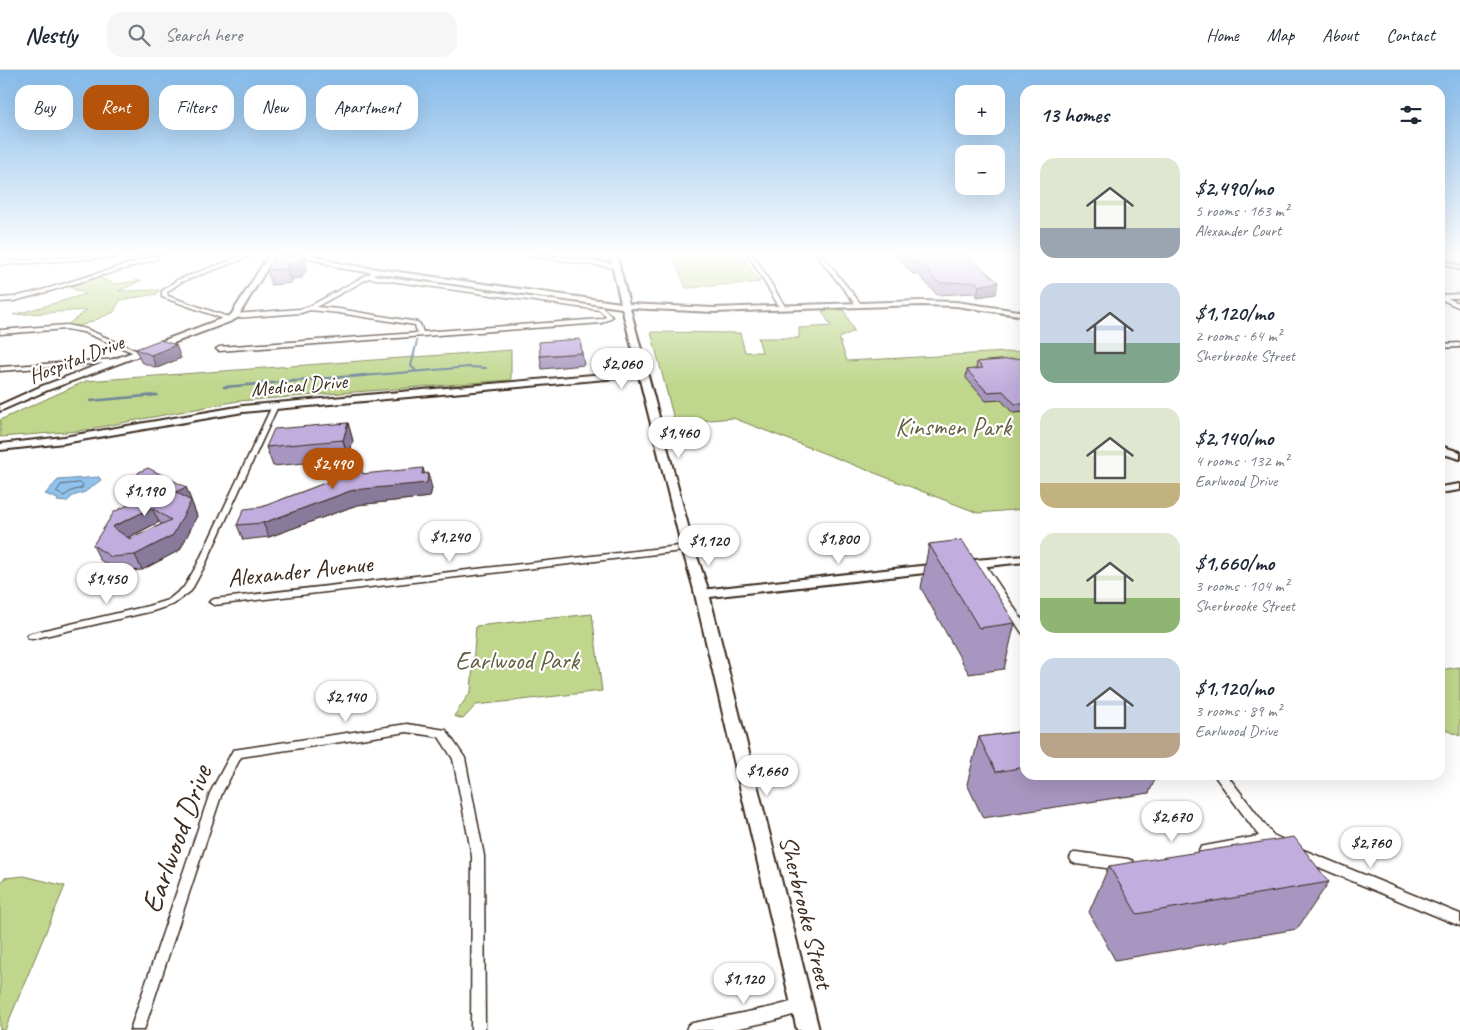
<!DOCTYPE html>
<meta charset="utf-8">
<style>
body{margin:0;font-family:Caveat,sans-serif;background:#f6f6f7;color:#1f2937;height:100vh;display:flex;flex-direction:column;font-size:19px;white-space:nowrap}
*{box-sizing:border-box;margin:0}
p{font-size:16px;color:#747a83}
.icon{flex:none;width:28px;height:28px;fill:none;stroke:currentColor;stroke-width:2;stroke-linecap:round;stroke-linejoin:round}
.map{position:relative;flex:1;overflow:hidden}
.details{position:absolute;left:1020px;top:15px;width:425px;height:695px;display:flex;flex-direction:column;background:#fff;border-radius:15px;box-shadow:0 5px 20px #0002}
.details>*{flex:none}
.banner{position:absolute;left:15px;top:15px;width:475px;height:45px;display:flex;gap:10px}
.controls{position:absolute;left:955px;top:15px;display:grid;gap:10px}
.controls a{display:grid;place-items:center;width:50px;height:50px;border-radius:10px;background:#fff;box-shadow:0 5px 20px #0002;font-size:25px}
.price{position:absolute;translate:-50% -42px;padding:0 11px;border-radius:18px;background:#fff;color:#222;font-size:16px;line-height:32px;filter:drop-shadow(0 1px 2px #0008)}
.price::after{content:'';position:absolute;left:50%;top:30px;width:15px;height:11px;margin-left:-8px;background:inherit;clip-path:polygon(0 0,100% 0,50% 100%)}
.price.current{background:#b45309;color:#fff}
ul{padding:0;list-style:none}
li{display:flex;align-items:center;gap:15px;height:125px;padding:0 20px}
li span{display:grid;place-items:center;flex:none;width:140px;height:100px;border-radius:15px;color:#555}
li>.icon{margin-inline-start:auto}
span .icon{width:60px;height:60px;fill:#fffc;stroke-width:1}
li b{font-size:21px}
h2{display:flex;justify-content:space-between;align-items:center;height:60px;padding:0 20px;font-size:21px}
.tag{padding:0 18px;border-radius:15px;background:#fff;box-shadow:0 5px 20px #0002;font-size:18px;line-height:45px}
.tag.current{background:#b45309;color:#fff}
header{display:flex;align-items:center;gap:30px;box-sizing:border-box;height:70px;padding:0 25px;background:#fff;border-bottom:1px solid #e0e1e3}
header strong{font-size:24px}
nav{display:flex;gap:28px;margin-inline-start:auto;font-size:18px}
.search{width:350px;height:45px;background:#f6f6f7;display:flex;align-items:center;gap:12px;box-sizing:border-box;padding:0 18px;border-radius:15px;color:#747a83;font-size:19px}
.map>svg:first-child{display:block}
.green{fill:#bfd68c;stroke:#7d8055}
.water{fill:#8fc2ec;stroke:#6d859a}
.lines{fill:none;stroke-linecap:round;stroke-linejoin:round}
.shore{stroke:#5d6770;stroke-width:1}
.stream-far1{stroke:#6d859a;stroke-width:2}
.stream{stroke:#6d859a;stroke-width:2.5}
.minor-casing{stroke:#3b2a1e;stroke-width:3}
.tertiary-casing{stroke:#3b2a1e;stroke-width:4}
.secondary-casing{stroke:#3b2a1e;stroke-width:4}
.minor{fill:#fff;fill-rule:evenodd}
.tertiary{fill:#fff;fill-rule:evenodd}
.secondary{fill:#fff;fill-rule:evenodd}
.wall{fill:#a796bf;stroke:#3b2a1e;fill-rule:evenodd}
.shaded-wall{fill:#887a9b;stroke:#3b2a1e}
.building{fill:#c2aede;stroke:#3b2a1e;fill-rule:evenodd}
.labels{text-anchor:middle;dominant-baseline:central;stroke-width:4.5;stroke-linejoin:round;paint-order:stroke}
.far-street-label{font-size:21px;fill:#3b2a1e;stroke:#fff}
.park-label{font-size:25px;fill:#635e3f;stroke:#fff}
.street-label{font-size:25px;fill:#3b2a1e;stroke:#fff}
.near-street-label{font-size:30px;fill:#3b2a1e;stroke:#fff}
</style>
<header>
<strong>Nestly</strong>
<div class="search"><svg class="icon" aria-label="search" viewBox="0 0 24 24"><circle cx="10" cy="10" r="6"/><path d="M15 15l6 6"/></svg>Search here</div>
<nav><a>Home</a><a>Map</a><a>About</a><a>Contact</a></nav>
</header>
<div class="map">
<svg width="1460" height="960" viewBox="0 0 1460 960">
<rect width="100%" height="100%" fill="#fff"/>
<filter id="ink" filterUnits="userSpaceOnUse"><feTurbulence type="fractalNoise" baseFrequency=".02" numOctaves="2"/><feDisplacementMap in="SourceGraphic" scale="10" xChannelSelector="R" yChannelSelector="G"/><feConvolveMatrix kernelMatrix="1 2 1 2 8 2 1 2 1" color-interpolation-filters="sRGB"/></filter>
<g filter="url(#ink)">
<g class="green">
<polygon points="672,183 688,183 691,189 741,186 760,212 686,218"/>
<polygon points="97,207 115,214 142,210 119,221 159,220 157,224 120,230 114,242 81,256 67,255 87,240 13,245 86,224 67,216"/>
<polygon points="844,240 854,261 839,268 847,291 1025,281 1025,439 978,443 733,348 675,353 651,262 740,263 745,282 762,282 758,268 799,268 799,258 831,256 822,241"/>
<polygon points="511,280 511,310 238,331 79,361 0,367 0,350 86,311"/>
<polygon points="592,544 602,621 476,635 463,649 454,646 471,621 476,556"/>
<polygon points="1460,597 1460,666 1440,657 1440,600"/>
<polygon points="24,806 65,816 5,960 0,960 0,814 4,808"/>
</g>
<polygon class="water" points="99,407 101,410 85,422 73,426 66,432 57,431 58,429 45,424 58,410"/>
<g class="lines">
<polygon class="shore" points="80,413 83,415 82,418 71,421 64,426 56,422 61,415"/>
<g class="stream-far1">
<polyline points="416,301 411,296 417,271"/>
<polyline points="351,307 470,297 486,298"/>
</g>
<g class="stream">
<polyline points="224,317 366,305"/>
<polyline points="90,331 157,325"/>
</g>
<defs>
<g id="minor">
<polygon points="12,183 17,183 8,191 144,183 179,183 0,195 0,191"/>
<polygon points="251,183 259,183 181,212 167,222 168,226 231,248 231,250 227,250 162,227 162,221 177,210"/>
<polygon points="508,183 525,183 616,194 619,196 616,198"/>
<polygon points="747,183 752,183 786,238 785,239 780,238"/>
<polygon points="815,183 820,183 861,234 861,236 857,236"/>
<polygon points="155,186 157,187 157,189 43,223 14,231 0,232 0,228 14,227 39,221"/>
<polygon points="1440,188 1460,196 1460,200 1440,192"/>
<path d="M372 202 375 204 374 205 602 237 612 247 602 253 219 281 216 279 219 277 417 263 415 255 339 243 310 240 301 243 234 248 231 246 234 244 300 239 308 237ZM369 208 600 240 606 247 601 249 423 262 420 254 417 252 339 239 316 237Z"/>
<polygon points="1460,224 1460,228 1448,228 1460,234 1460,238 1440,229 1440,225"/>
<polygon points="66,255 86,259 142,283 137,284 83,262 66,259 0,264 0,260"/>
<polygon points="1460,273 1460,277 1440,278 1440,274"/>
<polygon points="117,289 120,291 119,292 0,301 0,297"/>
<polygon points="275,334 278,336 205,495 191,521 174,534 153,541 32,569 29,568 27,566 29,564 32,563 148,536 168,530 184,517 197,495 272,336"/>
<polygon points="688,475 692,478 691,480 214,535 209,532 214,529"/>
<polygon points="980,490 983,491 1025,554 1025,564 1022,563 976,493"/>
<polygon points="407,654 446,660 465,688 484,786 485,960 471,960 472,786 453,689 439,667 407,662 241,687 222,723 144,960 130,960 210,723 233,680"/>
<polygon points="1214,705 1227,705 1273,765 1286,771 1288,775 1286,779 1282,780 1268,774 1205,786 1201,785 1199,781 1201,777 1205,776 1259,766"/>
<polygon points="1301,779 1460,844 1460,856 1297,788 1295,784 1297,780"/>
<polygon points="1076,782 1128,789 1133,791 1134,795 1133,799 1128,801 1076,794 1072,792 1070,788 1072,784"/>
<polygon points="802,929 807,931 809,936 807,941 772,951 730,960 686,960 688,955 693,953 772,937"/>
</g>
<g id="tertiary">
<polygon points="272,183 279,183 271,192 237,248 232,251 48,320 0,341 0,335 42,316 226,247 231,245 265,191"/>
<polygon points="1460,414 1460,420 1440,423 1440,417"/>
<polygon points="1025,486 1025,492 962,499 956,495 962,491"/>
<polygon points="939,494 943,495 945,498 943,501 701,528 695,524 701,520"/>
</g>
<g id="secondary">
<polygon points="296,183 307,183 341,194 621,233 609,183 616,183 629,234 714,238 921,231 956,232 1025,242 1025,246 956,236 921,235 714,242 630,238 694,478 707,516 819,960 797,960 693,516 682,478 639,306 243,342 64,373 0,380 0,374 64,367 243,336 638,301 622,238 340,198"/>
<polygon points="289,185 292,185 292,189 268,193 264,191"/>
<polygon points="1440,376 1460,382 1460,389 1440,383"/>
</g>
</defs>
<use href="#minor" class="minor-casing"/>
<use href="#tertiary" class="tertiary-casing"/>
<use href="#secondary" class="secondary-casing"/>
<use href="#minor" class="minor"/>
<use href="#tertiary" class="tertiary"/>
<use href="#secondary" class="secondary"/>
</g>
<g class="wall">
<polygon points="277,183 290,183 307,197 302,208 293,209 291,213 271,215 267,200"/>
<polygon points="893,183 965,183 996,224 977,227 974,223 937,225 918,204 913,204"/>
<polygon points="136,279 181,288 157,298 141,292"/>
<polygon points="582,283 584,295 542,299 540,286"/>
<polygon points="1025,288 1025,342 1013,343 1001,330 986,331 966,308 967,300 976,299 977,292"/>
<polygon points="348,353 353,371 348,389 273,396 266,377"/>
<polygon points="363,404 425,404 432,418 430,427 357,435 269,467 243,470 237,455 262,437 333,410"/>
<path d="M130 415 186 417 197 446 180 480 142 500 119 502 100 490 93 475 132 433 136 427ZM159 452 162 454 130 469 128 468Z"/>
<polygon points="929,474 1015,553 1004,599 969,604 921,518"/>
<polygon points="1025,661 1025,705 1157,705 1149,723 983,748 967,714 979,667"/>
<polygon points="1109,796 1329,812 1297,859 1115,890 1089,842"/>
</g>
<g class="shaded-wall">
<polygon points="288,183 290,183 293,194 303,183 307,197 302,208 293,209 291,213 286,199"/>
<polygon points="998,212 996,224 977,227 979,216"/>
<polygon points="176,275 181,288 157,298 151,285"/>
<polygon points="348,353 353,371 348,389 343,370"/>
<polygon points="423,398 427,412 428,403 432,418 430,427 357,435 269,467 263,453 353,420 422,404"/>
<polygon points="186,417 197,446 180,480 142,500 135,485 173,465 176,422"/>
<polygon points="152,438 159,452 119,472 112,457"/>
</g>
<g class="building">
<polygon points="277,183 288,184 303,183 298,193 289,194 286,199 267,200"/>
<polygon points="905,183 965,183 998,212 979,216 976,212 939,213 919,193 915,194"/>
<polygon points="580,269 582,283 540,286 539,272"/>
<polygon points="160,270 176,275 151,285 136,279"/>
<polygon points="1025,288 1025,334 1015,334 1003,321 987,322 967,300 983,298 977,292"/>
<polygon points="348,353 343,370 266,377 274,359"/>
<polygon points="358,389 363,404 423,398 422,404 428,403 427,413 353,420 263,453 237,455 244,439 262,437 333,410 329,394"/>
<path d="M148 398 186 417 176 422 191 431 173 465 135 485 111 487 93 475 114 442 132 433 144 416 130 415 139 402ZM152 438 171 450 130 469 112 457Z"/>
<polygon points="962,470 1015,553 979,558 929,474"/>
<polygon points="1025,661 1025,697 996,702 979,667"/>
<polygon points="1294,767 1329,812 1137,844 1109,796"/>
</g>
</g>
<linearGradient id="sky" x2="0" y2="1"><stop stop-color="#84baea"/><stop offset="0.58" stop-color="#fff"/><stop offset="1" stop-color="#fff" stop-opacity="0"/></linearGradient>
<rect width="1460" height="318" fill="url(#sky)"/>
<g class="labels">
<g class="far-street-label">
<text transform="translate(76 289) rotate(-21)">Hospital Drive</text>
<text transform="translate(299 315) rotate(-5)">Medical Drive</text>
</g>
<g class="park-label">
<text x="953" y="357">Kinsmen Park</text>
<text x="517" y="591">Earlwood Park</text>
</g>
<g class="street-label">
<text transform="translate(300 501) rotate(-6)">Alexander Avenue</text>
<text transform="translate(806 842) rotate(76)">Sherbrooke Street</text>
</g>
<g class="near-street-label">
<text transform="translate(176 769) rotate(-70)">Earlwood Drive</text>
</g>
</g>
</svg>
<div class="controls">
<a>+</a>
<a>−</a>
</div>
<b class="price" style="left:622px;top:320px">$2,060</b>
<b class="price" style="left:679px;top:389px">$1,460</b>
<b class="price current" style="left:333px;top:420px">$2,490</b>
<b class="price" style="left:145px;top:447px">$1,190</b>
<b class="price" style="left:450px;top:493px">$1,240</b>
<b class="price" style="left:839px;top:495px">$1,800</b>
<b class="price" style="left:709px;top:497px">$1,120</b>
<b class="price" style="left:107px;top:535px">$1,450</b>
<b class="price" style="left:346px;top:653px">$2,140</b>
<b class="price" style="left:767px;top:727px">$1,660</b>
<b class="price" style="left:1172px;top:773px">$2,670</b>
<b class="price" style="left:1371px;top:799px">$2,760</b>
<b class="price" style="left:744px;top:935px">$1,120</b>
<div class="banner">
<a class="tag">Buy</a>
<a class="tag current">Rent</a>
<a class="tag">Filters</a>
<a class="tag">New</a>
<a class="tag">Apartment</a>
</div>
<section class="details">
<h2>13 homes<svg class="icon" aria-label="filters" viewBox="0 0 24 24"><path d="M4 7h16M4 17h16"/><circle cx="9" cy="7" r="2"/><circle cx="15" cy="17" r="2"/></svg></h2>
<ul>
<li><span style="background:linear-gradient(#dfe7d0 70%,#9aa5b1 0)"><svg class="icon" aria-label="home" viewBox="0 0 24 24"><path d="M3 11l9-7 9 7M6 9v11h12V9"/></svg></span><div><b>$2,490/mo</b><p>5 rooms · 163 m²</p><p>Alexander Court</p></div></li>
<li><span style="background:linear-gradient(#c9d6e8 60%,#7fa58c 0)"><svg class="icon" aria-label="home" viewBox="0 0 24 24"><path d="M3 11l9-7 9 7M6 9v11h12V9"/></svg></span><div><b>$1,120/mo</b><p>2 rooms · 64 m²</p><p>Sherbrooke Street</p></div></li>
<li><span style="background:linear-gradient(#dfe7d0 75%,#c2b280 0)"><svg class="icon" aria-label="home" viewBox="0 0 24 24"><path d="M3 11l9-7 9 7M6 9v11h12V9"/></svg></span><div><b>$2,140/mo</b><p>4 rooms · 132 m²</p><p>Earlwood Drive</p></div></li>
<li><span style="background:linear-gradient(#dfe7d0 65%,#8fb573 0)"><svg class="icon" aria-label="home" viewBox="0 0 24 24"><path d="M3 11l9-7 9 7M6 9v11h12V9"/></svg></span><div><b>$1,660/mo</b><p>3 rooms · 104 m²</p><p>Sherbrooke Street</p></div></li>
<li><span style="background:linear-gradient(#c9d6e8 75%,#b9a48a 0)"><svg class="icon" aria-label="home" viewBox="0 0 24 24"><path d="M3 11l9-7 9 7M6 9v11h12V9"/></svg></span><div><b>$1,120/mo</b><p>3 rooms · 89 m²</p><p>Earlwood Drive</p></div></li>
</ul>
</section>
</div>
